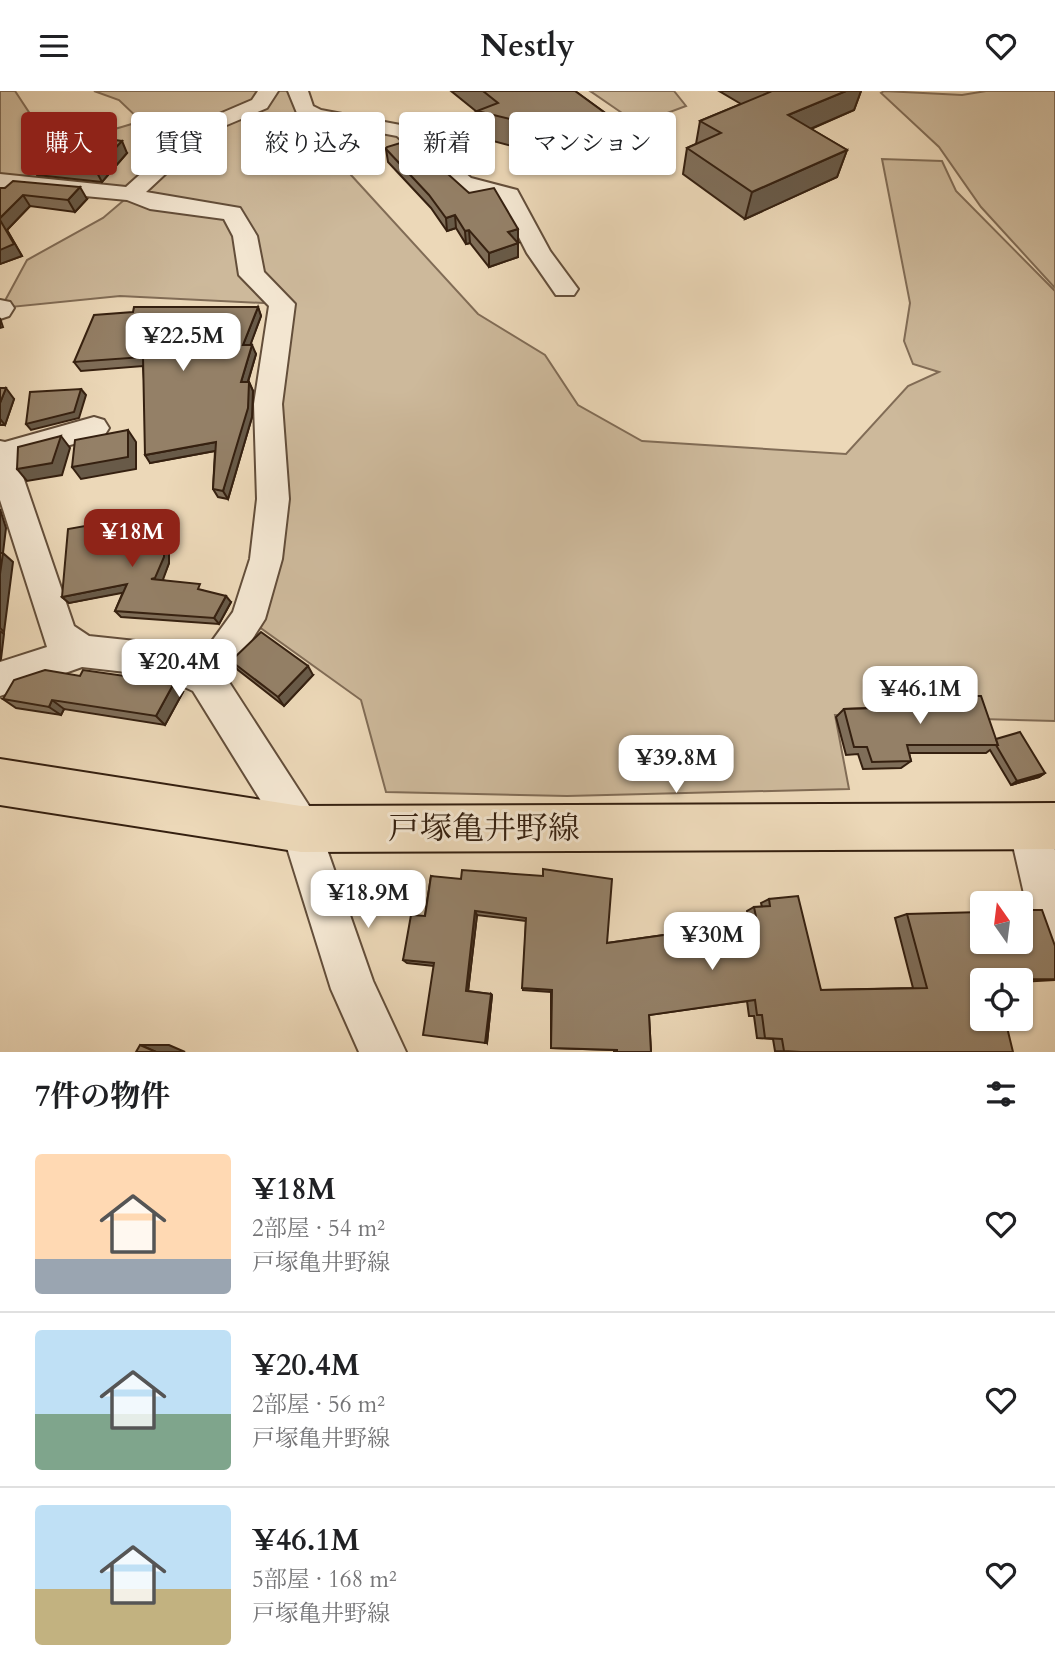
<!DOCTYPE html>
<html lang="ja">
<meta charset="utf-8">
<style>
body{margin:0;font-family:Cardo,"Noto Serif JP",serif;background:#f2f2f2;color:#202124;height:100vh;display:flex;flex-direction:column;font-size:26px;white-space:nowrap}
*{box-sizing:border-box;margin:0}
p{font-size:23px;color:#757577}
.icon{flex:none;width:38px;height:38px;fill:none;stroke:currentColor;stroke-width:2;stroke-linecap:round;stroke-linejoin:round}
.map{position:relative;height:961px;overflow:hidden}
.sheet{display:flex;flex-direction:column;background:#fff;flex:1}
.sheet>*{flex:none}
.guide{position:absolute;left:21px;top:21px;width:700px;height:63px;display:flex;gap:14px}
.needle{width:46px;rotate:346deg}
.fabs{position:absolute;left:970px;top:800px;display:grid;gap:14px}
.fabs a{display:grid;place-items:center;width:63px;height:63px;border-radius:7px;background:#fff;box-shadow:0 2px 5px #0004;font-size:35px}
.price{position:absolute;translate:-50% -60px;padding:0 16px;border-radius:14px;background:#fff;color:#222;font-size:23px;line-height:46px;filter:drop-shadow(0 2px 4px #0008)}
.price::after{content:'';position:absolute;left:50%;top:42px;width:21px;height:16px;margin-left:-10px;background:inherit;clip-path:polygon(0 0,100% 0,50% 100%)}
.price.current{background:#8f2418;color:#fff}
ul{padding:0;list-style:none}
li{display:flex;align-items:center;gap:21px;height:175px;padding:0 35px}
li+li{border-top:2px solid #e0e0e0}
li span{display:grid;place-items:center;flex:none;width:196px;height:140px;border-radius:7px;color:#555}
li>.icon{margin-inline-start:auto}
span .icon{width:84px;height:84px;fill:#fffc;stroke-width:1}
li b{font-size:30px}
h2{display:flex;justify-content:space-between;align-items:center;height:84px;padding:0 35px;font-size:30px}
.tag{padding:0 24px;border-radius:7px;background:#fff;box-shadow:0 2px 5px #0004;font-size:24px;line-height:63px}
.tag.current{background:#8f2418;color:#fff}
header{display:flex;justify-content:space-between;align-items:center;height:91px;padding:0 35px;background:#fff;font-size:32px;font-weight:700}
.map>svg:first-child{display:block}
.green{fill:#cdb99b;stroke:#816c56;stroke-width:2}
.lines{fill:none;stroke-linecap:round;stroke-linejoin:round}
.minor-casing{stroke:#634e3a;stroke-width:4}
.major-casing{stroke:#352010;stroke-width:4}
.minor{fill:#f3e6d1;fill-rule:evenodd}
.major{fill:#ecd8b8;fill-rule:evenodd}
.wall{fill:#7f6e59;stroke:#352010;stroke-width:2}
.shaded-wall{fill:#685a48;stroke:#352010;stroke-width:2}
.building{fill:#948067;stroke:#352010;stroke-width:2}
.labels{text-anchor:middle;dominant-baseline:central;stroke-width:6;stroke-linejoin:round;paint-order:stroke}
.near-street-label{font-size:32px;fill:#352010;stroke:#f3e6d1}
</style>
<header><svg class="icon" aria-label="menu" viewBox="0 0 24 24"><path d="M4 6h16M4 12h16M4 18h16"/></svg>Nestly<svg class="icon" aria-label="heart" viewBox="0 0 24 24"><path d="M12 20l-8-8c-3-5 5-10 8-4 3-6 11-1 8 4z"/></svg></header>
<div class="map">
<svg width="1055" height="961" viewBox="0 0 1055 961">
<rect width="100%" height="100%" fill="#ecd8b8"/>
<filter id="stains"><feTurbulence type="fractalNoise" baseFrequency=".00286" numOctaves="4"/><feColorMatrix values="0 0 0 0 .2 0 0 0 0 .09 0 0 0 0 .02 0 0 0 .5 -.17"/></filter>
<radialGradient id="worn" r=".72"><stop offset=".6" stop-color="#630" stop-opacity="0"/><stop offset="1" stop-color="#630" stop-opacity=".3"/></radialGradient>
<g class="green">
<path d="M0 0H15L44 44C78 51 109 40 141 30L119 9 94 0H298L304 18 366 32 414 49 360 65 351 84 478 223 545 264 578 314 642 350 846 363 908 295 939 281 913 273 904 250 910 212 882 68 942 70 956 100 1055 200V630L835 624 849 698 567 705 386 701 361 609 248 528 282 213 120 205 1 217 27 169 103 127 130 104 0 90Z"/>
<polygon points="590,0 674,0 686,15 638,33"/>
<polygon points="884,0 962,4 986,0 1055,0 1055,197 981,116 939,56 881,2"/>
</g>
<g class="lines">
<defs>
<g id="minor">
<polygon points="258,0 278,0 267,17 210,41 146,101 240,117 257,145 264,181 295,213 282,313 289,408 282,468 265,528 227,588 315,724 373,890 406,961 359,961 331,898 284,747 193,600 161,585 82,576 0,605 0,571 47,556 0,409 0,350 5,351 94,326 104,329 109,337 104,345 17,368 74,535 89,545 164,553 199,568 233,521 250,468 257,408 254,313 269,215 239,184 233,145 224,128 150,118 127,109 0,97 0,83 126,96 196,33 252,9"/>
<polygon points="288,0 308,0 313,15 321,19 411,36 471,87 517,99 550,160 578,198 574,204 556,204 527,162 500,109 455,97 397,45 308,28 297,22"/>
<polygon points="0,209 10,211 14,217 9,225 0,228"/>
<polygon points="1029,717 1043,723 1055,759 1055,864 1040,857 1033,842 1009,737 1015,723"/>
</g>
<polygon id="major" points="0,668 301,715 1055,712 1055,758 301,761 0,714"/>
</defs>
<use href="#minor" class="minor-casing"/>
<use href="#major" class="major-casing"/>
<use href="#minor" class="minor"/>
<use href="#major" class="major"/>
</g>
<g class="wall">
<polygon points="451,0 575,0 612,27 610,53 561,62 535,61 478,46 477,21"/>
<polygon points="719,0 861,0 854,19 811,38 847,59 837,86 745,128 683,83 687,57 696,53 700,30 741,13"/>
<polygon points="102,47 127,62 102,91 37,84 30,72"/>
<polygon points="386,58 518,151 517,151 518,166 489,176 470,152 466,153 456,137 447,140 431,117 388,71"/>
<polygon points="5,97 87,108 75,121 30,115 7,139 22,165 0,173"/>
<polygon points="258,216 261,225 250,254 256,263 248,291 249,291 253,300 252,326 228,408 218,406 213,398 215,360 150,372 143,275 81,280 74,271"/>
<polygon points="0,297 14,308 5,334 0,334"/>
<polygon points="164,421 169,428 169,472 162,489 204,500 231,511 219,533 121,526 115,520 123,501 69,512 62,506"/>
<polygon points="231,570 313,584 284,615 238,579"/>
<polygon points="183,601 165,634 64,618 61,624 16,617 3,608"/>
<polygon points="909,605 996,648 1045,682 1039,686 1011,694 990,659 986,662 909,662 911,670 901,677 863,678 858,663 846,664 836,626 844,618 900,616 899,614"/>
<polygon points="431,785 607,852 749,832 747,820 754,816 762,816 761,812 769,808 821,899 913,897 895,827 907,823 1055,855 1055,889 1020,891 1020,889 982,889 798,961 775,960 773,948 757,947 754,925 749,925 747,910 649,924 651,961 614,961 614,959 551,957 551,901 523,899 526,830 477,824 468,900 491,903 492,904 487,952 434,875 407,872 403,869 425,825"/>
</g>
<g class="shaded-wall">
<polygon points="846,0 861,0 854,19 780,51 788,24"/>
<polygon points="612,27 610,53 561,62 562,35"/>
<polygon points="99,41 105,53 94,46"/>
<polygon points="122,50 127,62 102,91 95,78"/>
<polygon points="847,59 837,86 745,128 752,101"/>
<polygon points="80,96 87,108 75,121 68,109"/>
<polygon points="23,104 30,115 7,139 22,165 0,173 0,127"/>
<polygon points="455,124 456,137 447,140 446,127"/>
<polygon points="518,138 518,151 508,154 508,141"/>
<polygon points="469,139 470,152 466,153 465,140"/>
<polygon points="518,152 518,166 489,176 489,162"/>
<polygon points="258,216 261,225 247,263 243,254"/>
<polygon points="0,227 3,236 0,237"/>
<polygon points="252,254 256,263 245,300 241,291"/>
<polygon points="249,291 253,300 252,326 228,408 223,400"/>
<polygon points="6,297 14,308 5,334 0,328 0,312"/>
<polygon points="81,298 86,304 79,327 31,339 26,333"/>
<polygon points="128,339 136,351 136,378 81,388 72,376"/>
<polygon points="61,345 70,357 62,384 27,390 17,378"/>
<polygon points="216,351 220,359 150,372 145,364"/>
<polygon points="0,418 6,437 3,462 13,471 4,541 0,537"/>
<polygon points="164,421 169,428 169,472 161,494 151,488"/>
<polygon points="127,493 132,500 69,512 62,506"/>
<polygon points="226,505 231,511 219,533 214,527"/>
<polygon points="0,540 4,543 1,568 0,569"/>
<polygon points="308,575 313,584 284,615 278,606"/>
<polygon points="174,592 183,601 165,634 156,625"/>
<polygon points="52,609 64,618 61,624 49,616"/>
<polygon points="1045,682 1039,686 1011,694 1017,690"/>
<polygon points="475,820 477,824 468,901 466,900"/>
<polygon points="491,903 492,904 487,952 485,952"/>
<polygon points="140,954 169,954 185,961 156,961"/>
</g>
<g class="building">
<polygon points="483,0 575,0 612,27 562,35 535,34 477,20 498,12"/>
<polygon points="769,0 846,0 788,24 847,59 752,101 687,57 721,42 700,30 770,1"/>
<polygon points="64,37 99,41 94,46 122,50 95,78 30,72"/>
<polygon points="410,49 469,102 494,97 518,138 508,141 518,152 489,162 469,139 465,140 455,124 446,127 429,104 386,58 387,56"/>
<polygon points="13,90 80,96 68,109 23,104 0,127 0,97 5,97"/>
<polygon points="0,129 14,153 0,159"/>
<polygon points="134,216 258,216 243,254 252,254 241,291 249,291 248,317 223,400 213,398 216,351 145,364 143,266 74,271 94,224 133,221"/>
<polygon points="0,297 6,297 0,312"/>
<polygon points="81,298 74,321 26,333 30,301"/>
<polygon points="128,339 128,366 72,376 75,349"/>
<polygon points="61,345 52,372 17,378 18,356"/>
<polygon points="164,421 164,466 155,487 151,488 200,493 198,498 226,505 214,527 115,520 127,493 62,506 68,438"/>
<polygon points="0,462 3,462 0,483"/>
<polygon points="261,541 308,575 278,606 231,570"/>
<polygon points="45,579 80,585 83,579 174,592 156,625 52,609 49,616 3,608 14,589"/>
<polygon points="909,605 981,605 998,654 907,654 911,670 872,671 867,656 854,656 844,618 912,616"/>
<polygon points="1020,641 1045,682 1017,690 996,654 998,654 996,648"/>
<polygon points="543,778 612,788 607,852 757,831 754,816 770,815 769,808 798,805 821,899 927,897 907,823 982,821 982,850 1020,850 1020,819 1042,819 1055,855 1055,888 982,889 982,928 1005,928 1013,961 801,961 784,960 782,948 765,947 762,924 757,924 755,909 649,924 651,961 617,961 617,959 551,957 552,899 522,897 526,827 475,820 466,900 491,903 485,952 423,944 434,872 403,869 411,824 425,825 431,785 461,788 462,779 543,785"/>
<polygon points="140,954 156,961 136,961"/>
</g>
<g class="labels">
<g class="near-street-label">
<text x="484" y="738">戸塚亀井野線</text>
</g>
</g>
<rect width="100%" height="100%" filter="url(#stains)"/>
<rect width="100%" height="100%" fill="url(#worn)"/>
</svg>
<div class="fabs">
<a><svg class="needle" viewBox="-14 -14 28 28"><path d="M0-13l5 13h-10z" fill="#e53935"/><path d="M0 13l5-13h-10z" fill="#757577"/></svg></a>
<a><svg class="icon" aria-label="locate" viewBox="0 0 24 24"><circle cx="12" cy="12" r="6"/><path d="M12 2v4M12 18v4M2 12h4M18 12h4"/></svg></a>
</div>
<b class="price" style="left:183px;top:282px">¥22.5M</b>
<b class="price current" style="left:132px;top:478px">¥18M</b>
<b class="price" style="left:179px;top:608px">¥20.4M</b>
<b class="price" style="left:920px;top:635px">¥46.1M</b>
<b class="price" style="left:676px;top:704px">¥39.8M</b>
<b class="price" style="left:368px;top:839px">¥18.9M</b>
<b class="price" style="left:712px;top:881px">¥30M</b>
<div class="guide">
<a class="tag current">購入</a>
<a class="tag">賃貸</a>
<a class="tag">絞り込み</a>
<a class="tag">新着</a>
<a class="tag">マンション</a>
</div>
</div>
<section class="sheet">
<h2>7件の物件<svg class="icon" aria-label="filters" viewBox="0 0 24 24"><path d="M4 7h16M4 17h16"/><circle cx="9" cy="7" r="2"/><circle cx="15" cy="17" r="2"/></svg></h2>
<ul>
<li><span style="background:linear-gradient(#ffd9b3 75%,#9aa5b1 0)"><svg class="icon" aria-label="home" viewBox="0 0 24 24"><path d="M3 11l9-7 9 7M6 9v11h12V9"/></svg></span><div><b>¥18M</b><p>2部屋 · 54 m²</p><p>戸塚亀井野線</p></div><svg class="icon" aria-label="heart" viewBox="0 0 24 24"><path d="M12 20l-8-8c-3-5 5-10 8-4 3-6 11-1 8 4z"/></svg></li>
<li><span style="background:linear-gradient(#bfe0f5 60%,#7fa58c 0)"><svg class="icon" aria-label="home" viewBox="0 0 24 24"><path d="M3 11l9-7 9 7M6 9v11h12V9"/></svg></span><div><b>¥20.4M</b><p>2部屋 · 56 m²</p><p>戸塚亀井野線</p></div><svg class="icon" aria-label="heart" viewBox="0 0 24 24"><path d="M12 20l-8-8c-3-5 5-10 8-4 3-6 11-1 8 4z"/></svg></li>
<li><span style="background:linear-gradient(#bfe0f5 60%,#c2b280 0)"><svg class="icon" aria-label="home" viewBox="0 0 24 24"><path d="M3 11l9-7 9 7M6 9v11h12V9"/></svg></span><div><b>¥46.1M</b><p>5部屋 · 168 m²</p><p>戸塚亀井野線</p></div><svg class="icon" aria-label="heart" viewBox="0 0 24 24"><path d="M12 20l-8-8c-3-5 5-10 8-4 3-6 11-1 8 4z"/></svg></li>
</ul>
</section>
